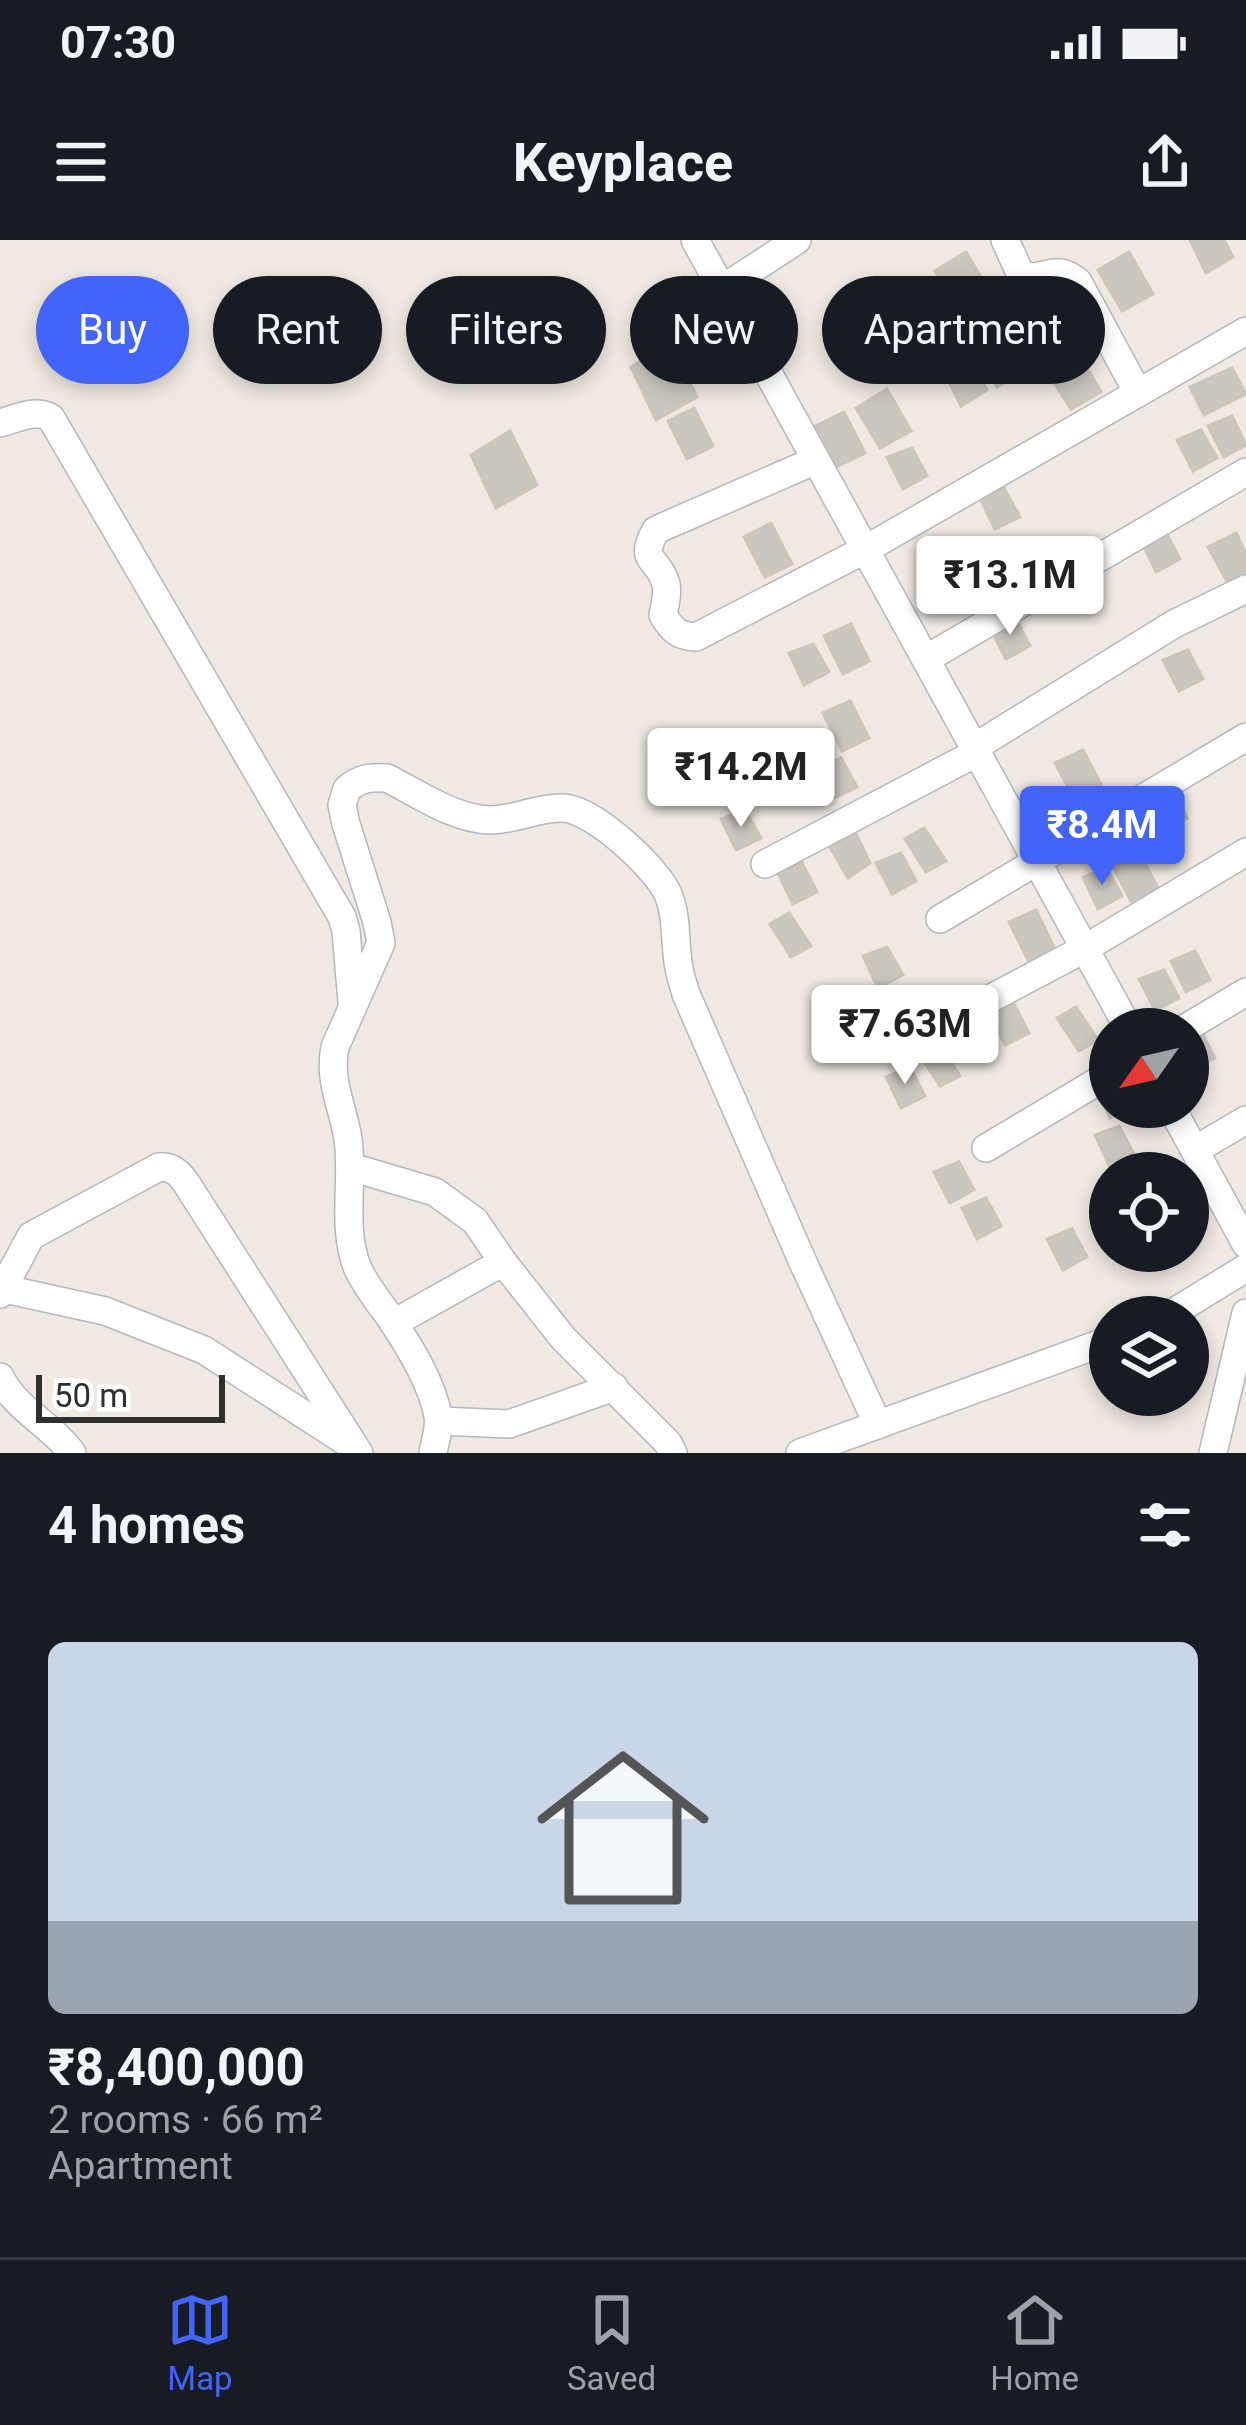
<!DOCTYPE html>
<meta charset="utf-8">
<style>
body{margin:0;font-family:Roboto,sans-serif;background:#242831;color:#f1f3f6;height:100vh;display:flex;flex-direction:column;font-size:45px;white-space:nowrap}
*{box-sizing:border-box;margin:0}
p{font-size:39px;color:#9ea1a6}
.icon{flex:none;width:66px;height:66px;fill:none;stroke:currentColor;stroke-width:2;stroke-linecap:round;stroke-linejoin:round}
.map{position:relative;height:1213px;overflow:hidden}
.drawer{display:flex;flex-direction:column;background:#171b24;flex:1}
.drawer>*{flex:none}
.top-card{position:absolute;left:36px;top:36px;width:1176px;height:108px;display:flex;gap:24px}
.needle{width:78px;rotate:236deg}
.fabs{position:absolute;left:1089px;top:768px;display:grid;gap:24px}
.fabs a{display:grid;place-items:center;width:120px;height:120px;border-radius:50%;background:#171b24;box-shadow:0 6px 18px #0003;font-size:60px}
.scale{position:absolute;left:36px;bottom:30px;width:189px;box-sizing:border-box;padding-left:12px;border:6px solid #2e2e2e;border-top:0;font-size:33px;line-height:42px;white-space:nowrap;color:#2e2e2e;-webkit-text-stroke:9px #fff;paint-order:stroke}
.price{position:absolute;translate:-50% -102px;padding:0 27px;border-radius:12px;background:#fff;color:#222;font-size:39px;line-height:78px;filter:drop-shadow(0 3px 6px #0008)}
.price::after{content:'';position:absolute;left:50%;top:72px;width:36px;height:27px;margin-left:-18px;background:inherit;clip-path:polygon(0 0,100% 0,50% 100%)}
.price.current{background:#4264fb;color:#fff}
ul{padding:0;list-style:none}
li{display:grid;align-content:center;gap:24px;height:636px;padding:0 48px}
li span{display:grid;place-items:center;height:372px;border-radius:18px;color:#555}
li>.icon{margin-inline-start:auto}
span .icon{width:216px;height:216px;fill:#fffc;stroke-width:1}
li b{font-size:51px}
h2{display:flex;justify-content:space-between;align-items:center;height:144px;padding:0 48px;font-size:51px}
.pill{padding:0 42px;border-radius:54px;background:#171b24;box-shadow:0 6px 18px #0003;font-size:42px;line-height:108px}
.pill.current{background:#4264fb;color:#fff}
.status{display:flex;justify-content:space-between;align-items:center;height:84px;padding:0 60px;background:#171b24;direction:ltr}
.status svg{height:33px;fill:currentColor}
header{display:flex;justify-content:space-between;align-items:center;height:156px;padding:0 48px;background:#171b24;font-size:54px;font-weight:700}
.tabs{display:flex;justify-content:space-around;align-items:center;height:168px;border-top:3px solid #363941;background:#171b24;font-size:33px;color:#9ea1a6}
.tabs a{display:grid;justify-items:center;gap:6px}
.tabs .current{color:#4264fb}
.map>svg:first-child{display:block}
.building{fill:#cbc7bf;stroke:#cbc5ba;stroke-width:3}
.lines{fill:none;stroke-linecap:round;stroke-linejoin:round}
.street-casing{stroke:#b4b7c1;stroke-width:30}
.street{stroke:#fff;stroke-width:27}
</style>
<div class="status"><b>07:30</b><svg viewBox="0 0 49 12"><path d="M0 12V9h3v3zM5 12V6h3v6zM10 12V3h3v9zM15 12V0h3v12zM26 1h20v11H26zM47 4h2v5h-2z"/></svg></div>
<header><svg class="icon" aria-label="menu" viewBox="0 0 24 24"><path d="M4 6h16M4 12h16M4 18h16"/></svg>Keyplace<svg class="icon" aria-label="share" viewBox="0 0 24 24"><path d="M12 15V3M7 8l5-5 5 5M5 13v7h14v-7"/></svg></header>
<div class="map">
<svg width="1246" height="1213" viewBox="0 0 1246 1213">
<rect width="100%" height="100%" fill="#efe9e1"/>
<g class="building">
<polygon points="1190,0 1224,0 1233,17 1206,33"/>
<polygon points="966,12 991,54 960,71 935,31"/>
<polygon points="1129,12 1153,54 1122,71 1098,30"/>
<polygon points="1049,65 1073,107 1043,124 1018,84"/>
<polygon points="1000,86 1024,132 997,147 974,101"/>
<polygon points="670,103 697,157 656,180 631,127"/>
<polygon points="964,105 987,150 961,166 938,120"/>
<polygon points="1077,111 1101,152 1071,169 1046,130"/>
<polygon points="1232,128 1246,154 1204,175 1190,147"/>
<polygon points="887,149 911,191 880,208 856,168"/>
<polygon points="694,168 713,206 687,219 668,181"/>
<polygon points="844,172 865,213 838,226 816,186"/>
<polygon points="1232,176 1246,205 1224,217 1208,186"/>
<polygon points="1201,190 1217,218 1193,231 1177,200"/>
<polygon points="510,191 537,245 496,268 471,215"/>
<polygon points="912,208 927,236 903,249 887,217"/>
<polygon points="1004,248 1020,277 995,289 980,258"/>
<polygon points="771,283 792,324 765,337 744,297"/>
<polygon points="1165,291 1180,319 1156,332 1141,300"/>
<polygon points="1236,293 1246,314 1246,339 1230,347 1208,307"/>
<polygon points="946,331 961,359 937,372 922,341"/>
<polygon points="1015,378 1030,406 1006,419 990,388"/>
<polygon points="851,384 869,421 843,434 824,396"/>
<polygon points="813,404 829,432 804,445 789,413"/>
<polygon points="1188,410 1203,439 1179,451 1163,420"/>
<polygon points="850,461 869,498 842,511 823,473"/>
<polygon points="1083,510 1104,550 1077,564 1055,523"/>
<polygon points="841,518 857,547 832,559 817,528"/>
<polygon points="1172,549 1187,578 1163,590 1148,559"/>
<polygon points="745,570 761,598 736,610 721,579"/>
<polygon points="1123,575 1138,603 1114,616 1101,587"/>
<polygon points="853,588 870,623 848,638 827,602"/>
<polygon points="924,588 946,621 926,632 905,599"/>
<polygon points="1137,608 1158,648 1131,661 1110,621"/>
<polygon points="901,613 916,641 892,654 876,623"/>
<polygon points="802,623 817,652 793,664 778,633"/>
<polygon points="1107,628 1122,656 1098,669 1083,637"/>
<polygon points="1036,670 1054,707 1028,720 1009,682"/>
<polygon points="789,673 811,706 791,717 770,684"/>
<polygon points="887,707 903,735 878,748 863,716"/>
<polygon points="1195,711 1210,740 1186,752 1171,721"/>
<polygon points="1164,730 1179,758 1155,770 1139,739"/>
<polygon points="1014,764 1029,793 1005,805 990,774"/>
<polygon points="1076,767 1098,800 1079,811 1057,778"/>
<polygon points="1200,789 1215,818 1190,830 1188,825 1188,794"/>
<polygon points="938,802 960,836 940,846 919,814"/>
<polygon points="910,827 925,856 901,868 886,837"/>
<polygon points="1110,842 1110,867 1131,867 1110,878 1097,848"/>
<polygon points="1119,886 1134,914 1110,927 1095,895"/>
<polygon points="959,922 974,950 950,963 934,932"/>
<polygon points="986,958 1001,986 977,999 962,968"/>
<polygon points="1072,989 1087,1017 1063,1030 1047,999"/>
</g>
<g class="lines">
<defs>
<g id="street">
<polyline points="695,0 1129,789"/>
<path d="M1005 0 1021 35C1046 43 1054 21 1078 42L1138 153"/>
<polyline points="722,49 797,0"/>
<path d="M0 183C16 179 37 168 51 178L342 677 346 691 352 762"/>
<path d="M814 221 656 290C637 323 659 317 666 344 668 355 665 365 663 375 672 390 678 396 696 397L866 309 1246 91"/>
<polyline points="926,419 1246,232"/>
<polyline points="975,507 1174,384 1246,349"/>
<polyline points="765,624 978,512"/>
<polyline points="940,679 1246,497"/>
<polyline points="1184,789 1246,752"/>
<polyline points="901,806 1084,709 1246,612"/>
<polyline points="1171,867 1246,1004"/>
<polyline points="986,908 1110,834"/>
<polyline points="1195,910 1246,880"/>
<polyline points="351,927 435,952 475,981 503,1022 563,1098 668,1203 673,1213"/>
<polyline points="5,1049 105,1071 204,1110 348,1203"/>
<path d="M0 1054 31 996 159 927C179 925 187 945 197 960L359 1213"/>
<polyline points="1166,1077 1246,1028"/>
<polyline points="394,1083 503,1022"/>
<path d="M0 1137C16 1170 51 1184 72 1213"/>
<polyline points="440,1181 509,1184 614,1147"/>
<path d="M433 1213C435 1201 440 1188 438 1176 432 1142 408 1104 389 1076 378 1061 366 1046 358 1029 341 988 354 942 348 899 343 867 328 840 335 807L381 703 377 682 346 584 342 565 347 549C360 538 370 537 387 538 419 554 454 579 490 580 515 580 539 567 563 568 593 569 656 627 668 654 678 678 674 703 679 728 680 736 684 746 686 754L801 1018 878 1185"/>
<polyline points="800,1213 1110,1100"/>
<polyline points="1213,1213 1246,1073"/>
</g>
</defs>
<use href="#street" class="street-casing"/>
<use href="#street" class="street"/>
</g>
</svg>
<div class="fabs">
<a><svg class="needle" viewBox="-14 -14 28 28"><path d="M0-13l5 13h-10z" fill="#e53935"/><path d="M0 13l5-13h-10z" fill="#9ea1a6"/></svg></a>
<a><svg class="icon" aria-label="locate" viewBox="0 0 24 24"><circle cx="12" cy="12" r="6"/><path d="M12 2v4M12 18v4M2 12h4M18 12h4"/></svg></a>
<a><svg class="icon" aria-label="layers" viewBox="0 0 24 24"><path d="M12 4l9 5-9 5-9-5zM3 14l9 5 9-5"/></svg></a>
</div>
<div class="scale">50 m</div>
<b class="price" style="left:1010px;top:398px">₹13.1M</b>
<b class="price" style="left:741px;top:590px">₹14.2M</b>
<b class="price current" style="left:1102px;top:648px">₹8.4M</b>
<b class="price" style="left:905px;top:847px">₹7.63M</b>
<div class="top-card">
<a class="pill current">Buy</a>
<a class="pill">Rent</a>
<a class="pill">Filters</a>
<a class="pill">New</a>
<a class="pill">Apartment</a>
</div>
</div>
<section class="drawer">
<h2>4 homes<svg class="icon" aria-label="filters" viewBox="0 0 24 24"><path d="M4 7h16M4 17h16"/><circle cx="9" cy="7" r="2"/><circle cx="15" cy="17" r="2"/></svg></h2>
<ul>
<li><span style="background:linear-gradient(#c9d6e8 75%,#9aa5b1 0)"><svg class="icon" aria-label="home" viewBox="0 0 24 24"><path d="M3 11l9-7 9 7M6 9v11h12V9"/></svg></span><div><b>₹8,400,000</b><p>2 rooms · 66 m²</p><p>Apartment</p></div></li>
</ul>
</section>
<nav class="tabs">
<a class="current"><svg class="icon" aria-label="map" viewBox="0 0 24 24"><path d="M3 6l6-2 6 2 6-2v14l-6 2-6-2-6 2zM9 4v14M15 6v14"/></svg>Map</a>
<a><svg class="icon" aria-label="saved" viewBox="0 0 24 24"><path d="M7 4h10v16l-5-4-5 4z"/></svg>Saved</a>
<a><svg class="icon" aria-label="home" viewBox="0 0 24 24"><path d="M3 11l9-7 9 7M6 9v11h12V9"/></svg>Home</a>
</nav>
